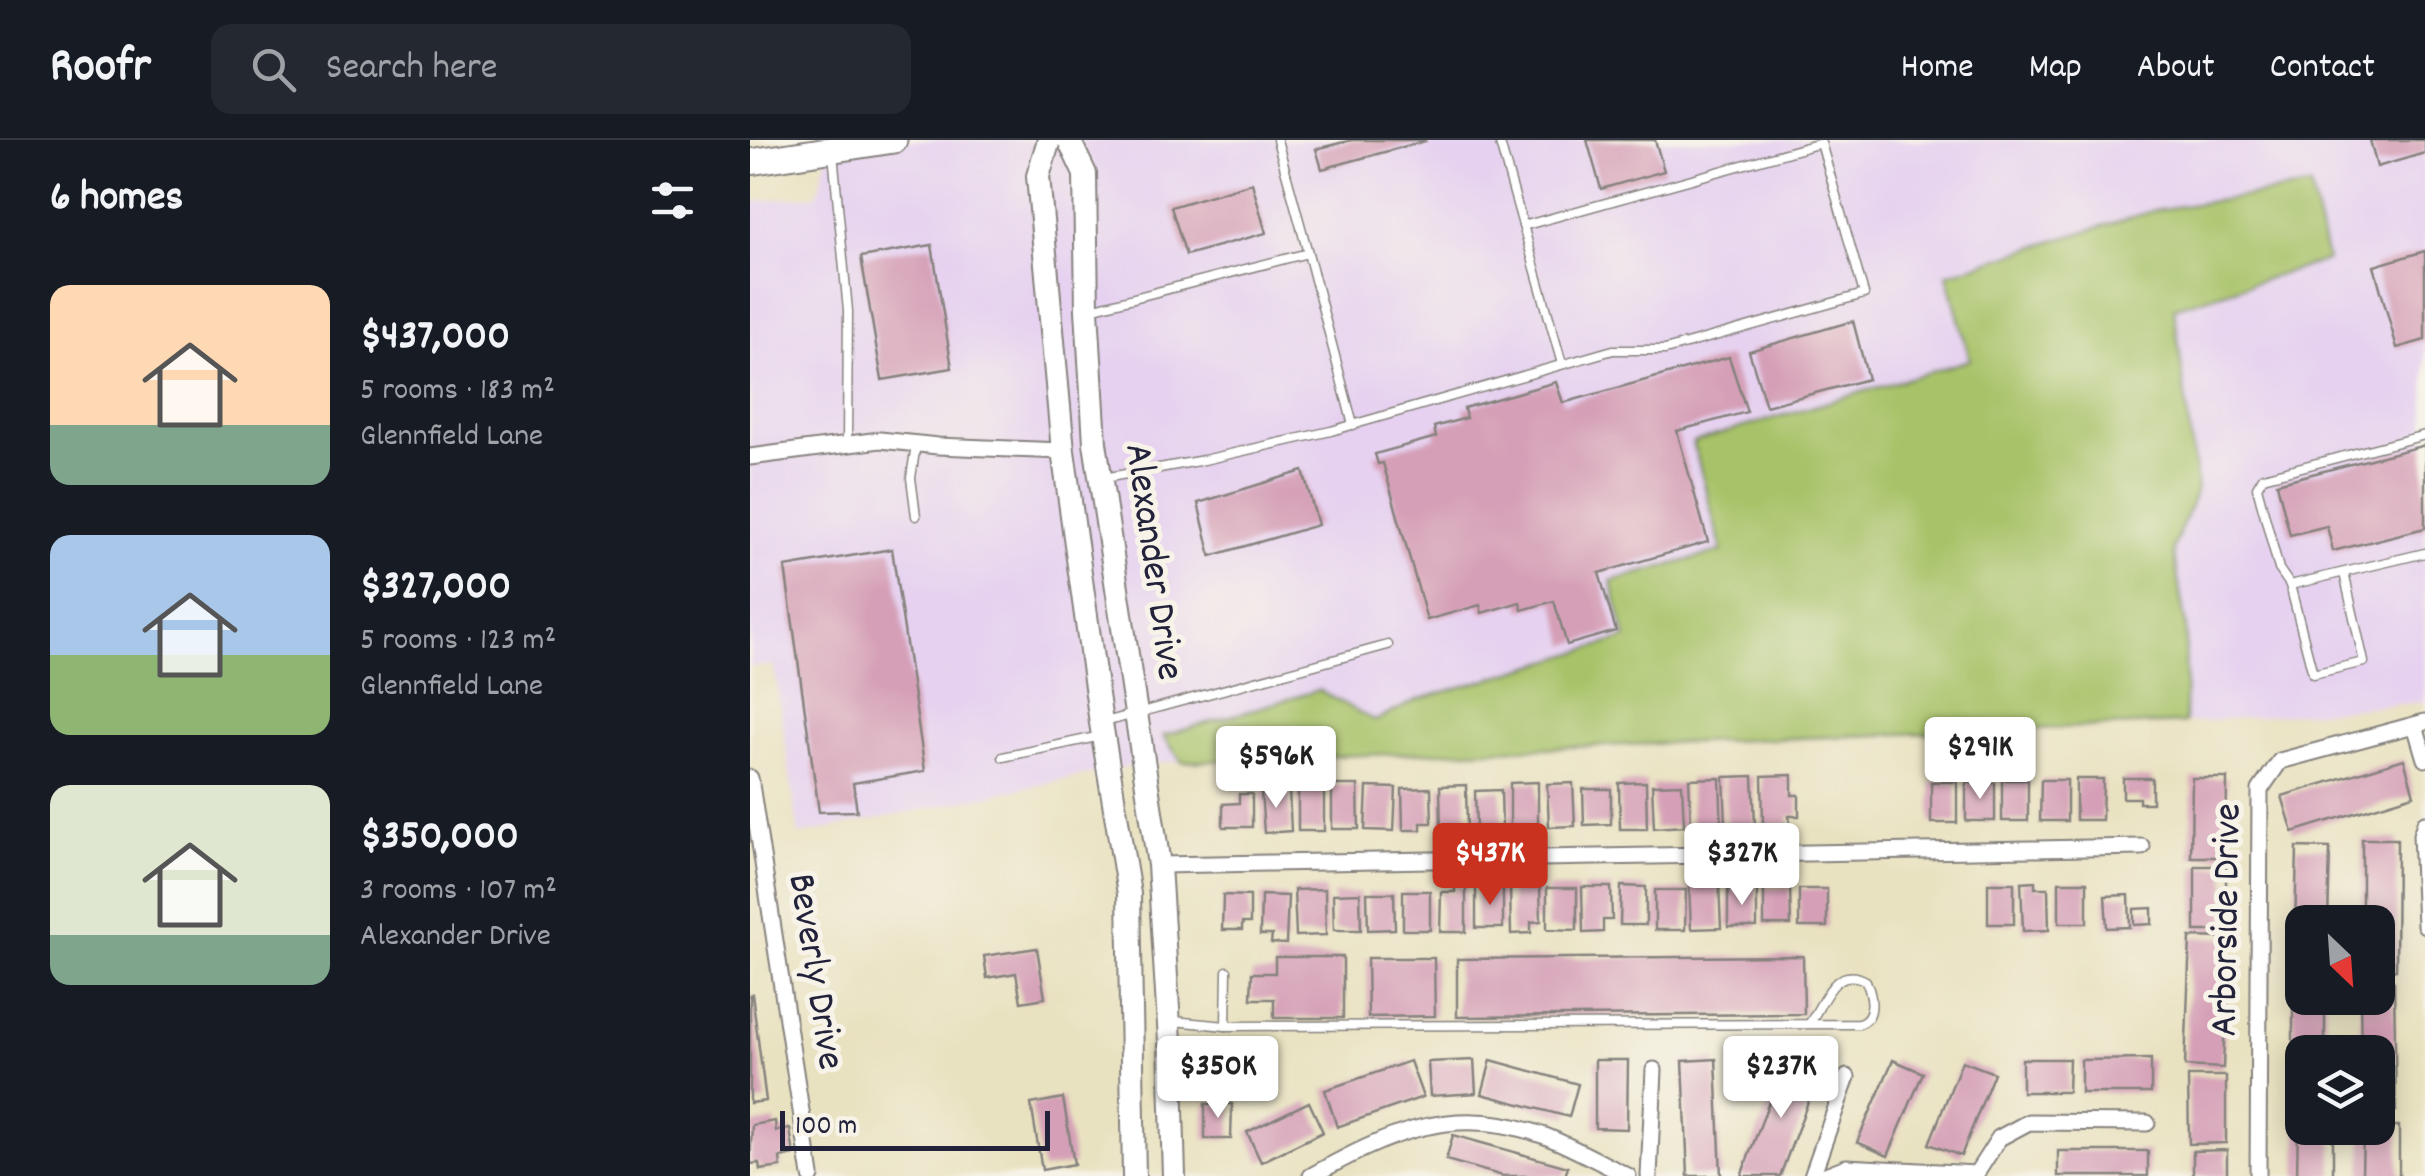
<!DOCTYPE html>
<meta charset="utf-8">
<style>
body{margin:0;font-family:Dekko,sans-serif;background:#242831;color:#f1f3f6;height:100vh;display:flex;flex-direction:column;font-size:38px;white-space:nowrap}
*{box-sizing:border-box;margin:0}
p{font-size:32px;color:#9ea1a6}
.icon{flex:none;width:55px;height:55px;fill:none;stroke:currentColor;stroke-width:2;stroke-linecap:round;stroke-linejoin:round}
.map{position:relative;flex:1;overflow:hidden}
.details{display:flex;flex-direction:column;background:#171b24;width:750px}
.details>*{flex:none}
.needle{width:65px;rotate:155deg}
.controls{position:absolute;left:1535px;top:765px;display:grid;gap:20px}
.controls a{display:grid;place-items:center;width:110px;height:110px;border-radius:20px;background:#171b24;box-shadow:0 5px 25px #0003;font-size:50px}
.scale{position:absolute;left:30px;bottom:25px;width:270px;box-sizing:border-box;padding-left:10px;border:5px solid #22223b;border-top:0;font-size:28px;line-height:35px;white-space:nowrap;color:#22223b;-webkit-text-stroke:8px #f7f3e8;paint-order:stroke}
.price{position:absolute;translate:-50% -85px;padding:0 22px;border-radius:10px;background:#fff;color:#222;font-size:32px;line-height:65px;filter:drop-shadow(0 2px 5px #0008)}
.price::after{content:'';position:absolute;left:50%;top:60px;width:30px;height:22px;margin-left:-15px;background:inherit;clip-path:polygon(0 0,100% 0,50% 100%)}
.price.on{background:#c8321e;color:#fff}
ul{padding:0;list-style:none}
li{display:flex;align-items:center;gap:30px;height:250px;padding:0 50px}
li span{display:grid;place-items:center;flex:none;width:280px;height:200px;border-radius:20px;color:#555}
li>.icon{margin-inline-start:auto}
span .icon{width:120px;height:120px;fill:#fffc;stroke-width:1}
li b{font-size:42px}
h2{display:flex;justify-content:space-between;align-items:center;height:120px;padding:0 50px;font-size:42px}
header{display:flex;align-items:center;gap:60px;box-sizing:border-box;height:140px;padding:0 50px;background:#171b24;border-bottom:2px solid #363941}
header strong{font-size:48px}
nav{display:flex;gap:55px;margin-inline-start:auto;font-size:35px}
.search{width:700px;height:90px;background:#242831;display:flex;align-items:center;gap:25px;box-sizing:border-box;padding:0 35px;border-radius:20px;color:#9ea1a6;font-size:38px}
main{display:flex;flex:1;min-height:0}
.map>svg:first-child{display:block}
.built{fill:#e6d2f0}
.green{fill:#a7c268;stroke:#647252;stroke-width:2.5}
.building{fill:#d5a0b7}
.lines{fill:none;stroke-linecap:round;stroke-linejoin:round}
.lane-casing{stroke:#86827e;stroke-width:11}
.street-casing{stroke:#86827e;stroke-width:19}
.secondary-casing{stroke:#86827e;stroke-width:26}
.primary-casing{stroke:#86827e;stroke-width:29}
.lane{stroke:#fff;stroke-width:8}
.street{stroke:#fff;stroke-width:15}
.secondary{stroke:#fff;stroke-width:22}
.primary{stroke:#fff;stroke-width:25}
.labels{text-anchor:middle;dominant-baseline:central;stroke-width:10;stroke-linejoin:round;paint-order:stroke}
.street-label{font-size:40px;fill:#22223b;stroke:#f7f3e8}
</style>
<header>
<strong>Roofr</strong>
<div class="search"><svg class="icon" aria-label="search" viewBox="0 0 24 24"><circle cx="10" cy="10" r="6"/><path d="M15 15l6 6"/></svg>Search here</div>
<nav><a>Home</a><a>Map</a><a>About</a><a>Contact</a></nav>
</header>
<main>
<section class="details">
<h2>6 homes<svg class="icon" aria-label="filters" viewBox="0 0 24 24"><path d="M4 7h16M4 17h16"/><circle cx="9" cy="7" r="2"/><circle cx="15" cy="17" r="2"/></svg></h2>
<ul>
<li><span style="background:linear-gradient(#ffd9b3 70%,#7fa58c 0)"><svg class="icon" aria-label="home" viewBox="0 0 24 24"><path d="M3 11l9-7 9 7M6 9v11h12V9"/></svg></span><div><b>$437,000</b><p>5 rooms · 183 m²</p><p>Glennfield Lane</p></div></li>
<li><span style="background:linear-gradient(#a9c7e8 60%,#8fb573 0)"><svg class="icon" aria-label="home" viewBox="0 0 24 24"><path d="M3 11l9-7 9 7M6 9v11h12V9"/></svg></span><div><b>$327,000</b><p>5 rooms · 123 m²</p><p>Glennfield Lane</p></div></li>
<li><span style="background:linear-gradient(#dfe7d0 75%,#7fa58c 0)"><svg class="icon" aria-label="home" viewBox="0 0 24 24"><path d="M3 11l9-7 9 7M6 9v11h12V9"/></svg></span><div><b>$350,000</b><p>3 rooms · 107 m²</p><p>Alexander Drive</p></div></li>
</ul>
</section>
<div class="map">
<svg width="1675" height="1036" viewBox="0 0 1675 1036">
<rect width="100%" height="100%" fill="#f7f3e8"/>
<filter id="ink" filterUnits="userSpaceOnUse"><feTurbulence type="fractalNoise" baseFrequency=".01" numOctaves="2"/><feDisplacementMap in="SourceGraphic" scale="20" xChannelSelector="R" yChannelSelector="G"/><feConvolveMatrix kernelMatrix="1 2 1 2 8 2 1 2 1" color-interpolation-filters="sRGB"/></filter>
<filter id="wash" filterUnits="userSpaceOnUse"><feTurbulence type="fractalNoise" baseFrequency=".0048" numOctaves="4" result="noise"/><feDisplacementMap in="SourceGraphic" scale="40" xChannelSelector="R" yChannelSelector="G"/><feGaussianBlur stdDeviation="2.25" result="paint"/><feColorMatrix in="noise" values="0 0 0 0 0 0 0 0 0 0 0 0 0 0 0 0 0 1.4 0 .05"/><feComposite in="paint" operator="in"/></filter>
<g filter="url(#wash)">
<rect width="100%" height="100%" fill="#e9e2c1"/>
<polygon class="built" points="82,0 1675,0 1675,562 1435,583 394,623 49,695 24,525 0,527 0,62 67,55"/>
<polygon class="green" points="1560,47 1577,120 1424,168 1447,348 1423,409 1436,488 1435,583 432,622 413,596 569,550 625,581 667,560 876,498 861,441 972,411 943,302 1220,220 1197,134 1405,70"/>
<g id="blocks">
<g class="building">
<polygon points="602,0 674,0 675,1 572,29 566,9"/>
<polygon points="837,0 905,0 914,31 851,49"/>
<polygon points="1620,0 1675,0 1675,13 1627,27"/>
<polygon points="502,43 516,93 436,115 421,67"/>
<polygon points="182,105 202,228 132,240 111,117"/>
<polygon points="1675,111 1675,200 1647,208 1624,126"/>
<polygon points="1103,181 1118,239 1016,266 999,211"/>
<polygon points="979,217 997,272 927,291 958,402 849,433 866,491 817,505 804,461 772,470 770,462 732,473 730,465 677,480 633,323 628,324 625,314 686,297 684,287 716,278 714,268 806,242 813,263"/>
<polygon points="1675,305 1675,388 1583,411 1577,386 1540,395 1527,343"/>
<polygon points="553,331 568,385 461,416 448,363"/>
<polygon points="142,409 175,631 103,643 107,671 69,672 35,427"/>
<polygon points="1654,619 1664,655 1543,692 1532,656"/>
<polygon points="1042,635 1042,655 1049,655 1049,676 1039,676 1040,684 1013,685 1012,636"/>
<polygon points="1003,636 1005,685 976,685 974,637"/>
<polygon points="970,638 972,695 947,695 947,683 941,684 939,639"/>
<polygon points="1373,638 1402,638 1402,663 1389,663 1389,658 1373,658"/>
<polygon points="1442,638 1477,638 1476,717 1441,717"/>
<polygon points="1326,639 1353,639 1352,680 1326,680"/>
<rect x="1252" y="640" width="26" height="41"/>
<polygon points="1291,640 1317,640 1317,681 1290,681"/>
<polygon points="788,642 788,688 760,688 760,643"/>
<polygon points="896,642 897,689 870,689 869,643"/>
<rect x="1181" y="642" width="26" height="41"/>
<polygon points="823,643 825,686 799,687 797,644"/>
<rect x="1216" y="643" width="29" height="38"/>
<polygon points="932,644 934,686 904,688 902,645"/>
<polygon points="582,645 608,645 609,689 582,689"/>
<polygon points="716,645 717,691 691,691 690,646"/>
<polygon points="617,647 646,648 644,691 615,690"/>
<rect x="548" y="648" width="26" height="43"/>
<polygon points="681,648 682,683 671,683 671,690 653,690 652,649"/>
<polygon points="539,649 541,691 514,693 511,651"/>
<polygon points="833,649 861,649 861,684 834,685"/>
<polygon points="751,650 752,690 726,690 725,651"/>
<polygon points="489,654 502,654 502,687 473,687 473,664 489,663"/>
<polygon points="1612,699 1647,699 1646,830 1628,830 1628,782 1612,782"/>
<polygon points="1547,707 1580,708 1578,782 1552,782 1552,837 1544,836"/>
<rect x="1445" y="726" width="31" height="65"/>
<polygon points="1285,741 1285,748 1298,748 1299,790 1273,791 1271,742"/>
<rect x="1309" y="742" width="28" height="41"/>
<polygon points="969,743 971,788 941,789 939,745"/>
<rect x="1238" y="743" width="26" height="41"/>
<polygon points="705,746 716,746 716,792 690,792 691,752 705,752"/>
<polygon points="871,746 896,747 896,785 870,785"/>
<rect x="726" y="747" width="27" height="41"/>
<polygon points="790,747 791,781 781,782 781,793 761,794 760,748"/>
<polygon points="832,747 861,747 862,780 853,780 853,792 833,793"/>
<polygon points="797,748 827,748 827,790 797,789"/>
<rect x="978" y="748" width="29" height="39"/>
<polygon points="1014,748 1040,748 1041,785 1014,785"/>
<polygon points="575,749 576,795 546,796 544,750"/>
<rect x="1049" y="749" width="28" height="38"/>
<polygon points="905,750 936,750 935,790 905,790"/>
<rect x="653" y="751" width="27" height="39"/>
<polygon points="610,753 611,790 584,790 583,754"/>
<polygon points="617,753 644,753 645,789 618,790"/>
<polygon points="473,755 500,756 500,783 492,783 492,790 472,790"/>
<polygon points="511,755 538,756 536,804 521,803 522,795 510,795"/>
<polygon points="1379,755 1380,787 1357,788 1355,756"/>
<polygon points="1402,768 1402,784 1384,785 1384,769"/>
<polygon points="1440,797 1478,798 1473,928 1435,926"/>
<polygon points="287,808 295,858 271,862 266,833 237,838 234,816"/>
<polygon points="1053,816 1054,874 707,877 707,819"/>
<polygon points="525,817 593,817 593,878 524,878 524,859 501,859 502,833 525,833"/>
<polygon points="617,818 684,818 685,876 618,877"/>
<polygon points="1628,842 1644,842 1646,971 1628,971 1628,912 1611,912 1610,858 1628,858"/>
<polygon points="1543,845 1552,845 1552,858 1575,858 1575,912 1552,912 1552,971 1543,971"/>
<polygon points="2,854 16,961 0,963 0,855"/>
<polygon points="966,919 971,1036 938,1036 933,921"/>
<polygon points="1272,919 1319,919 1318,952 1272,952"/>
<polygon points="1401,919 1401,953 1331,953 1331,920"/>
<polygon points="724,920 726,953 680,956 678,922"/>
<polygon points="741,920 828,944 819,977 732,954"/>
<polygon points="845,920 878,920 877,989 845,988"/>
<polygon points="1035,920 1069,933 1030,1036 991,1036"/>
<polygon points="1143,920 1173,933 1138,1016 1107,1002"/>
<polygon points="660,921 673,957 587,987 575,950"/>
<polygon points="1212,921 1244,933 1211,1016 1179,1004"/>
<polygon points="1438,936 1476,936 1476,1003 1439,1004"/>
<polygon points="313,958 324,1024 292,1030 281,964"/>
<polygon points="559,962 573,992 511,1022 497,992"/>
<polygon points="455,964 482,964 481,999 455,999"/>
<polygon points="25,981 26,991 40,989 44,1015 30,1018 31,1027 10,1030 9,1023 0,1024 2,985"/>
<polygon points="1548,984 1552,984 1552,988 1583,988 1583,1036 1547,1036"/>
<polygon points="1628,986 1649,986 1649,1036 1612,1036 1613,988"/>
<polygon points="703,995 818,1027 815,1036 753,1036 696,1020"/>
<polygon points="1477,1010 1477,1036 1443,1036 1443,1011"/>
<rect x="1308" y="1011" width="90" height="25"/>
</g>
</g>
</g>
<g filter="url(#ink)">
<use href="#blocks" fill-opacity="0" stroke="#86827e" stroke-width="2.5"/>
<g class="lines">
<defs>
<g id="lane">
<polyline points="527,0 558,113"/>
<polyline points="749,0 812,224"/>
<polyline points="83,13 98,171 97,303"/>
<polyline points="341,169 558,113 603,285"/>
<polyline points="354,338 454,320 581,291 863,210 915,210 1114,154 1071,3 773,86"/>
<polyline points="166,376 161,338 166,304"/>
<polyline points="1594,433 1614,522 1563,534 1540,445 1529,429 1507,347 1513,337 1675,295"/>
<polyline points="1540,445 1675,413"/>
<polyline points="355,582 638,505"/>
<polyline points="253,617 351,596"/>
<polyline points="423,881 476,886 477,831"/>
<path d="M476 886 1109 884C1127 878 1122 855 1116 841 1084 823 1074 863 1059 884"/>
</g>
<g id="street">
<polyline points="0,317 130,300 188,306 313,311"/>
<polyline points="1665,585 1675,619"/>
<polyline points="0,638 61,1036"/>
<polyline points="1675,683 1671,695 1675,785"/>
<polyline points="409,725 1392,707"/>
<path d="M561 1036C639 993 704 962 795 996 823 1007 851 1023 878 1036"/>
<polyline points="899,1036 904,930"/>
<polyline points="1062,1036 1097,937"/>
<polyline points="1073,1036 1096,1027 1226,1034 1249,998 1279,982 1397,983"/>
<polyline points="1508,1036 1510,650 1530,621 1675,582"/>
</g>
<g id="secondary">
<polyline points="299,0 288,36 313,311 351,583 379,754 384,1036"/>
<polyline points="319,0 335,34 337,170 345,303 409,725 420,901 424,1036"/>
</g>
<polyline id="primary" points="0,22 144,0"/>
</defs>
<use href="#lane" class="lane-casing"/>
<use href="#street" class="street-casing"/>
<use href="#secondary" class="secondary-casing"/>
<use href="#primary" class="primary-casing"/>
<use href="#lane" class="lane"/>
<use href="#street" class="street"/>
<use href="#secondary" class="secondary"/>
<use href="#primary" class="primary"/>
</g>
</g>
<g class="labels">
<g class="street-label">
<text transform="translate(401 422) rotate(82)">Alexander Drive</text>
<text transform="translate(1479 780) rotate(-89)">Arborside Drive</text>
<text transform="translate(63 832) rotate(81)">Beverly Drive</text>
</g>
</g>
</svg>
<div class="controls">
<a><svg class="needle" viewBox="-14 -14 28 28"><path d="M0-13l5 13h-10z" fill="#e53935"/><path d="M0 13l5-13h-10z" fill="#9ea1a6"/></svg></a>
<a><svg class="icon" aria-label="layers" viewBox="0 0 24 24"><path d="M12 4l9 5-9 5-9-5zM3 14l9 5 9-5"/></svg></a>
</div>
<div class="scale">100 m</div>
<b class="price" style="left:1230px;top:662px">$291K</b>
<b class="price" style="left:526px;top:671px">$596K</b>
<b class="price on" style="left:740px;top:768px">$437K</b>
<b class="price" style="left:992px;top:768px">$327K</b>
<b class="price" style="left:468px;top:981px">$350K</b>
<b class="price" style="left:1031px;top:981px">$237K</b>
</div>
</main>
